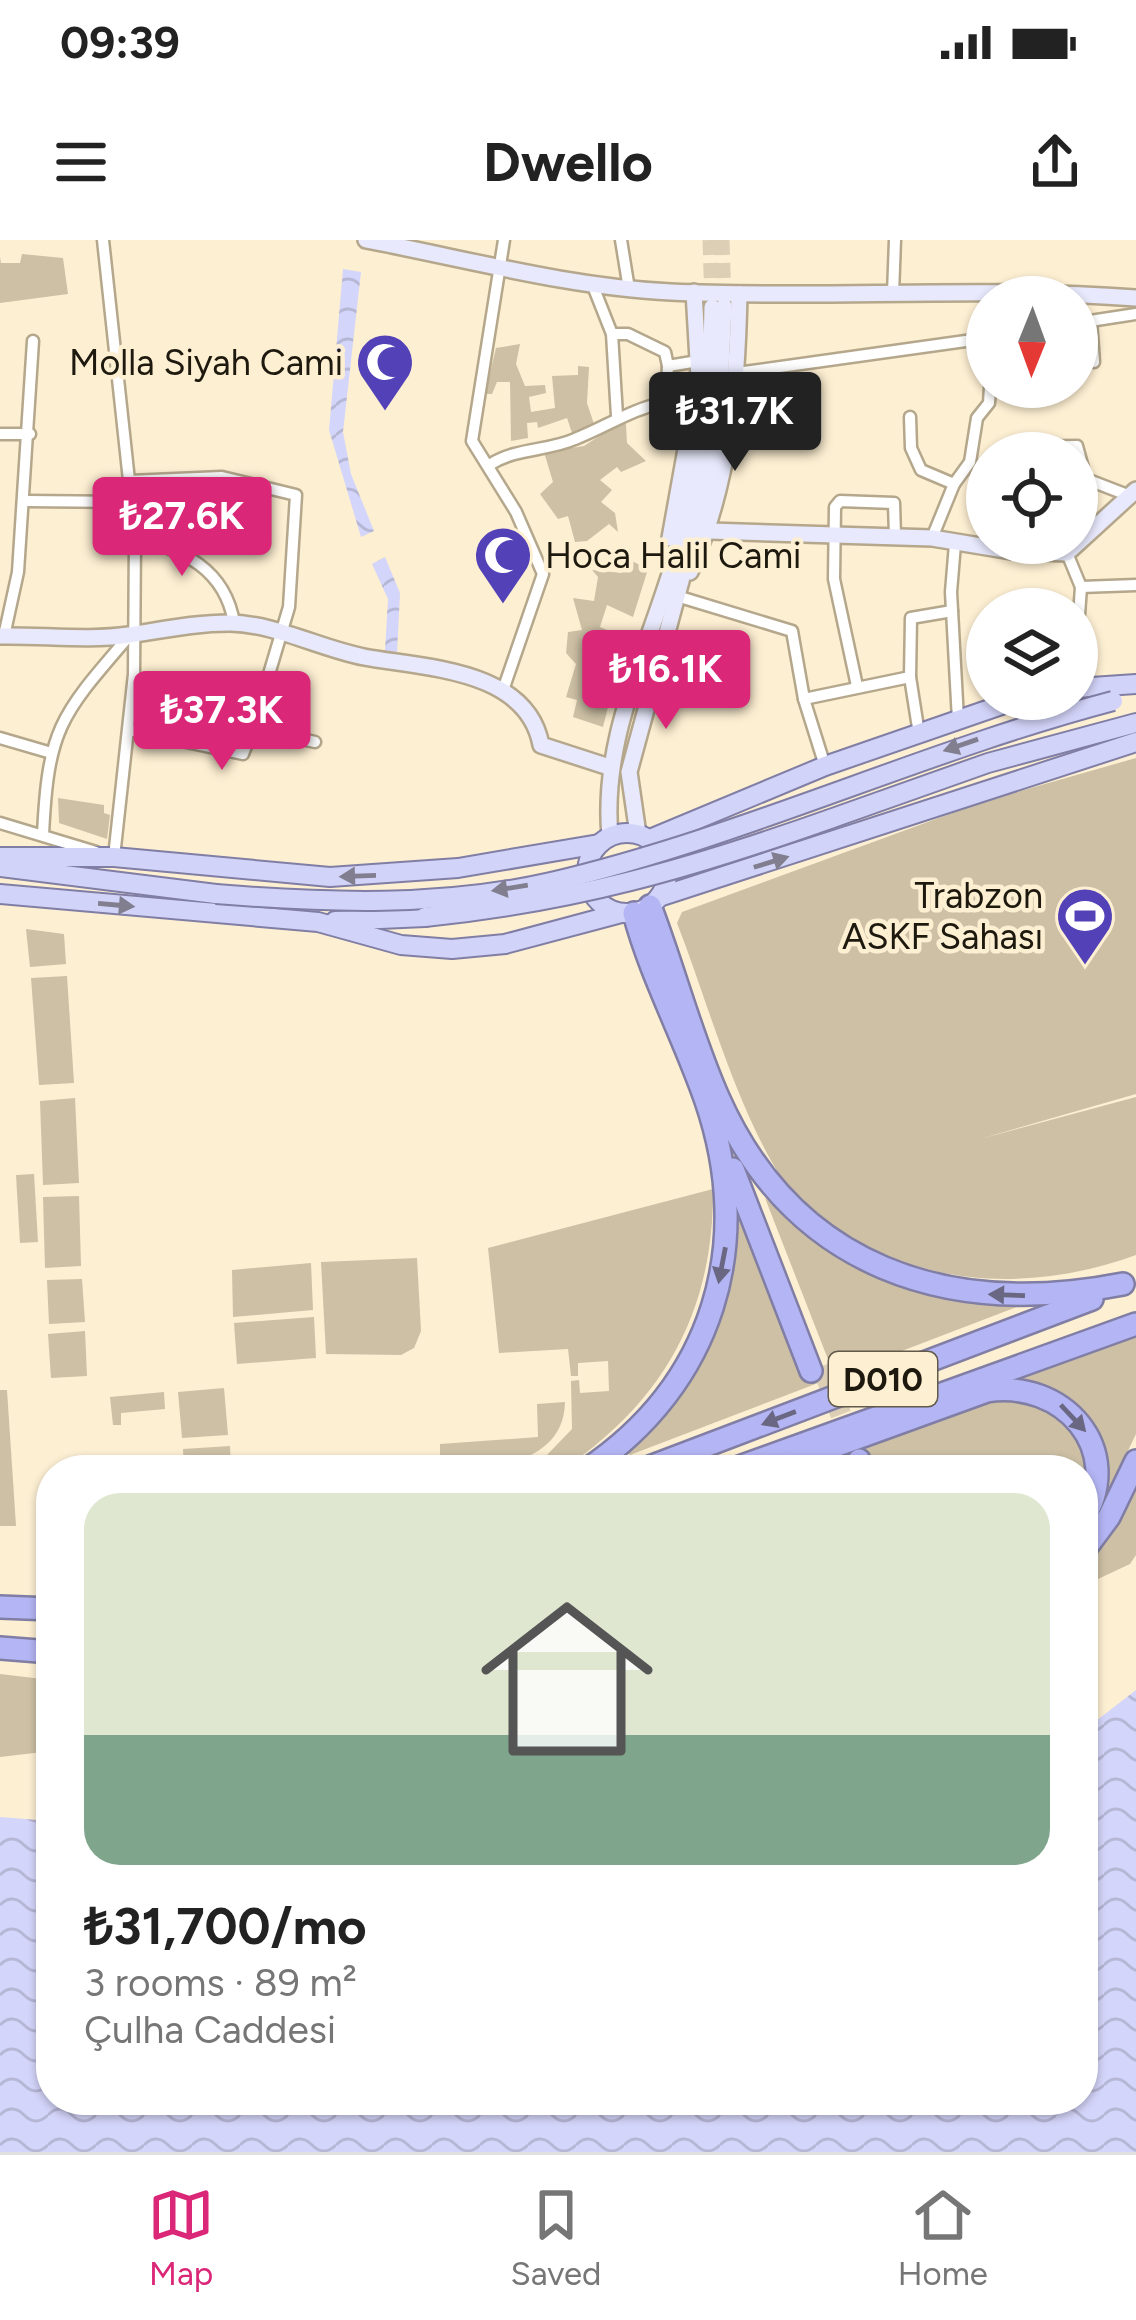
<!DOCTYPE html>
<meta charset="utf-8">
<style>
body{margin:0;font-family:Figtree,sans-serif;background:#f2f2f2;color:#222;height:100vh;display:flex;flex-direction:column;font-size:45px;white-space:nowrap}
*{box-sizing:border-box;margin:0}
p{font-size:39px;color:#767676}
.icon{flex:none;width:66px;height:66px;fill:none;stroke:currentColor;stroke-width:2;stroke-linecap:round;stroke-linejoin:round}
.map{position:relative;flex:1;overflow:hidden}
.drawer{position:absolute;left:36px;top:1215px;width:1062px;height:660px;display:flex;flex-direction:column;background:#fff;border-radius:48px;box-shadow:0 3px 9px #0004}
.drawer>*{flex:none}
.needle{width:78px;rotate:181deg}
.fabs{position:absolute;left:966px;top:36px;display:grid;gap:24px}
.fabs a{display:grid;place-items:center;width:132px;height:132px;border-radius:50%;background:#fff;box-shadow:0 3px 9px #0004;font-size:60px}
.price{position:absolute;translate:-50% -102px;padding:0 27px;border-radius:12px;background:#db2777;color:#fff;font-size:39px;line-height:78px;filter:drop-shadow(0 3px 6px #0008)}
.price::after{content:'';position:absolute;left:50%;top:72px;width:36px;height:27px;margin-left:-18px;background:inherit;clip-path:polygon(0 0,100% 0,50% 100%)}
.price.active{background:#222;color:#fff}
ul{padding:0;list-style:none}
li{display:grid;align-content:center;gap:24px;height:636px;padding:0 48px}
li+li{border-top:3px solid #e0e0e0}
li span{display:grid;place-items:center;height:372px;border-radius:36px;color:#555}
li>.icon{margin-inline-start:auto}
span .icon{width:216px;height:216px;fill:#fffc;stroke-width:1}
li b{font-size:51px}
.status{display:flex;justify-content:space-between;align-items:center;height:84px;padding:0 60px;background:#fff;direction:ltr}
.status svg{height:33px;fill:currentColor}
header{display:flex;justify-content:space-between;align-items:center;height:156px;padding:0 48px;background:#fff;font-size:54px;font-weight:700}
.dock{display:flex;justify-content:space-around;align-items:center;height:168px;border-top:3px solid #e0e0e0;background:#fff;font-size:33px;color:#767676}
.dock a{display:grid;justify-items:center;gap:6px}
.dock .active{color:#db2777}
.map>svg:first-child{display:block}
.green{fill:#cdc0a5}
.water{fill:url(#water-waves)}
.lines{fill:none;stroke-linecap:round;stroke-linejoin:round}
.secondary-tunnel{stroke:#dccfb5;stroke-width:15;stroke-dasharray:15 8;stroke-linecap:butt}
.highway-tunnel{stroke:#dccfb5;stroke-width:21;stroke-dasharray:21 10;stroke-linecap:butt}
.street-casing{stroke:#b4a78c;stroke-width:15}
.secondary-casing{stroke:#b4a78c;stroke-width:20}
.primary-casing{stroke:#807ea4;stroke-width:22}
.highway-casing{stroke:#807ea4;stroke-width:26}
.street{stroke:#fff;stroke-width:10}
.secondary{stroke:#e8e9fc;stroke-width:15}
.primary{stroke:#d2d3f8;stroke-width:18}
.highway{stroke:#b4b5f4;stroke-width:21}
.primary-bridge-casing{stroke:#807ea4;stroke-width:22;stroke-linecap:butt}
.primary-bridge{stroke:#d2d3f8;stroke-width:18}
.oneway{fill:#817f8f}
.oneway2{fill:#696781}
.labels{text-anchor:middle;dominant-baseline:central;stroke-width:9;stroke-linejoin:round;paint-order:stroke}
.shield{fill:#fdefd2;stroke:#615949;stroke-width:3}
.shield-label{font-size:33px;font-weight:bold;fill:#1e190e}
.poi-label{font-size:36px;fill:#1e190e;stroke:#fdefd2;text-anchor:end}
</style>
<div class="status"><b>09:39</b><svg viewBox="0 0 49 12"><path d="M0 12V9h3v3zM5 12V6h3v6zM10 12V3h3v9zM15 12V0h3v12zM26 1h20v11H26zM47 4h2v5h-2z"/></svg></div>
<header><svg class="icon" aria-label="menu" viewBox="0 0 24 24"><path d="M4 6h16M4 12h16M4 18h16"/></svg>Dwello<svg class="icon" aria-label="share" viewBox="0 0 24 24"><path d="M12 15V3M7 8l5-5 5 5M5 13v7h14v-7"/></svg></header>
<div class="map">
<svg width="1136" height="1912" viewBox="0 0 1136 1912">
<defs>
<pattern id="water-waves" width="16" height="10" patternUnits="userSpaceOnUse" patternTransform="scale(3)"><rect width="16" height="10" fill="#d4d5fa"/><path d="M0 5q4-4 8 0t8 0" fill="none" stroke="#b6b6d5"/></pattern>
</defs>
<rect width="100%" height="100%" fill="#fdefd2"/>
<g class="green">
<polygon points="22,14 63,18 68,54 0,63 0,17 1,23 20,23"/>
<polygon points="520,104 516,124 525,146 545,145 546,153 529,157 531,172 555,168 552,136 578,135 578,126 589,127 587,163 594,184 573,196 567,178 538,188 537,182 527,183 528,198 511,201 510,142 497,142 492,154 485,154 496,108"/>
<polygon points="621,182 626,184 627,203 646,221 621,232 617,227 600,240 612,250 601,262 615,273 618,292 609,284 587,301 575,302 568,276 558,279 540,254 553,242 544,212 584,206"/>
<polygon points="624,317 648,329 633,377 607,365 600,387 607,390 605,396 624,403 603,487 573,477 577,460 566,457 576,424 566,413 568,392 582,390 573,358 594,361 598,337 592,330 622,333"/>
<path d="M1136 518V854L980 899 1136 857V1015C1039 1050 934 1050 844 993 821 978 797 962 782 939 736 867 708 763 677 683L682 672 985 561Z"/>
<polygon points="58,558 104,565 104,573 110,575 107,599 59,583"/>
<polygon points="26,689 64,694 66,724 30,727"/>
<polygon points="67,736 74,843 39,845 31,738"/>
<polygon points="75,858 79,943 43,945 40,861"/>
<polygon points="34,934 38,1002 20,1003 16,935"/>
<path d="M713 949C714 1047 681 1131 606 1196 591 1209 571 1227 551 1230 540 1232 526 1230 514 1230L544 1218 572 1189 571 1141 579 1140 580 1153 609 1151 608 1121 578 1123V1136H571L568 1109 499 1113 488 1008Z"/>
<polygon points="79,956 81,1026 45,1028 43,957"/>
<path d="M765 958C851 1031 910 1054 1022 1065L630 1215 627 1212C704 1136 728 1071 739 965L807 1135 831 1127Z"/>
<polygon points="417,1018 421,1091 414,1108 401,1115 326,1114 321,1022"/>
<polygon points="311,1023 313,1070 233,1077 232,1030"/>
<polygon points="82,1039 85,1082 49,1084 47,1040"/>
<polygon points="314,1077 316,1118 237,1124 234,1083"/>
<polygon points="85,1091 87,1136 51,1138 48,1094"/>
<path d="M1136 1096V1194L1103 1263C1115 1198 1081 1152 1017 1140Z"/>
<polygon points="224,1148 228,1195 182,1198 178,1152"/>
<polygon points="0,1150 7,1150 16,1286 0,1286"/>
<polygon points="164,1152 165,1169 121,1173 121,1185 113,1185 110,1157"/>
<path d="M1019 1157C1071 1180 1093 1198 1083 1259V1230H870L861 1210 991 1159Z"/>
<path d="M565 1162C564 1225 488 1230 440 1230V1204L538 1197 537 1164Z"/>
<polygon points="230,1206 231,1230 184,1230 183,1209"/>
<path d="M1136 1242V1315L1130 1324 1083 1346C1083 1312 1121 1275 1136 1242Z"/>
<polygon points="0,1434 51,1440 51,1511 0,1517"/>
</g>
<g class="water">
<polygon points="343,29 361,32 343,192 351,234 374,291 361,297 329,190"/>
<polygon points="385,317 400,353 397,414 385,411 388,359 372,324"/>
<polygon points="1136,1450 1136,1912 0,1912 0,1577 51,1581 51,1860 1083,1860 1083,1491"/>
</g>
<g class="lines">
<g class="secondary-tunnel">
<polyline points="710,0 712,63"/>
<polyline points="722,0 724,63"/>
</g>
<g class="highway-tunnel">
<polyline points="822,1126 852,1203"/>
<polyline points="832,1187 846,1225"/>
</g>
<defs>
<g id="street">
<polyline points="103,0 135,296 134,434 114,617"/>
<polyline points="621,0 629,49"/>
<polyline points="593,46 612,94 617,176"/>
<polyline points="893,54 895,0"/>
<polyline points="1091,81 1094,122"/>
<polyline points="1077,83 1136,74"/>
<polyline points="612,94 628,94 665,112 668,126"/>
<polyline points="982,99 987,130"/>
<polyline points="737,133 987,98"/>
<polyline points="910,177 911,208 921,230 954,244"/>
<polyline points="0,194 30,194"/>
<polyline points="1021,207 1077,206 1086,239 1130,256"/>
<path d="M491 224C516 208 548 211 575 199 608 186 631 169 666 162L668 126 698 121"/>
<polyline points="129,241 222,237 296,255 289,367 253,488"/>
<polyline points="25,261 129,262"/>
<path d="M135 296C183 311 225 328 234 383"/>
<polyline points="932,298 954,244 970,222 977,178 989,163 990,147"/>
<polyline points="955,304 951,352 958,480"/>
<polyline points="1067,313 1081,347 1077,403"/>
<polyline points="1081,347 1136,345"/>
<polyline points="680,357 792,391 804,459 825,526"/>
<polyline points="4,396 18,332 33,101"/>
<polyline points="857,446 834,339 835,267 840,261 894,263 895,296"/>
<polyline points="502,453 543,334 516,272 472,201 504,0"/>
<polyline points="804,459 910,437"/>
<polyline points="130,490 243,514 253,488 315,502"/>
<polyline points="919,494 910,437 911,378 952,371"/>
<polyline points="0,498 48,512"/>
<polyline points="0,583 96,612"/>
<path d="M43 595C48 487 61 475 130 395"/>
</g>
<g id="secondary">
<path d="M366 0C467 19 568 47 671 52 826 59 981 46 1136 58"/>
<polyline points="710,291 932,298 1011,311 1067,313 1136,250"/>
<polyline points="670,298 699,137 694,52"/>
<path d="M690 332C730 243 737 150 739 54"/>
<path d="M0 396C42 395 88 401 129 395 163 390 194 383 230 383 276 384 319 408 364 417 422 428 527 428 541 505L609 527"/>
<polyline points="638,594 629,532 708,242 718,191 724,66"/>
<path d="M610 596C601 499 647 412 674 321 699 237 711 156 712 67"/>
</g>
<g id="primary">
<polyline points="1077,448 1136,444"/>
<polyline points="830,579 988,523 1136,483"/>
<circle cx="627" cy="633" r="40"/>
<polyline points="650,599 825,526 1019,459"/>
<polyline points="0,617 114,617 330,637 458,628 599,604"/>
<polyline points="0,627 216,654"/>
<polyline points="0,654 318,682 401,705 452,709 505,704 621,673"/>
<polyline points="659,657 1136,502"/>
<polyline points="335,681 425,677"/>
</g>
<g id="highway">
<path d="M650 666C674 729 691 796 718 857 794 1029 949 1078 1123 1044"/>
<polyline points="733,929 811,1131"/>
<polyline points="859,1220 862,1230"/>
<path d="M586 1230C714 1144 755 1004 706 861 684 797 651 737 634 673"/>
<polyline points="642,1230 1092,1059"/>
<polyline points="731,1230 1136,1084"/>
<path d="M769 1230 987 1151C1063 1139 1126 1209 1083 1280"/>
<polyline points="1083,1312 1109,1277 1136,1221"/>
<polyline points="0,1367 51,1369"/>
<polyline points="0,1408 51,1412"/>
</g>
</defs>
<use href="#street" class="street-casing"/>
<use href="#secondary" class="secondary-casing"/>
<use href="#primary" class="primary-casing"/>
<use href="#highway" class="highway-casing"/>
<use href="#street" class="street"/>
<use href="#secondary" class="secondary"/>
<use href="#primary" class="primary"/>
<use href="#highway" class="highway"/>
<defs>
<g id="primary-bridge">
<path d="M216 654C327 663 441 667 551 642 743 597 923 511 1113 461"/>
<path d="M425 677C574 662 689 629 830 579"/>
</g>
</defs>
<use href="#primary-bridge" class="primary-bridge-casing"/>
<use href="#primary-bridge" class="primary-bridge"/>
</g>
<defs><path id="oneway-solid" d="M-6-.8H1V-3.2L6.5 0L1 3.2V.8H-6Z" transform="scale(3)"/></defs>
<g class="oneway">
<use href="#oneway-solid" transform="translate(961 505) rotate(161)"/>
<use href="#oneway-solid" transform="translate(771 622) rotate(-17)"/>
<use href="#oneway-solid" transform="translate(358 636) rotate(178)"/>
<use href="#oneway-solid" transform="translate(510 648) rotate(171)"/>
<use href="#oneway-solid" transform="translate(116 665) rotate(5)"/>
</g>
<g class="oneway2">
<use href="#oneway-solid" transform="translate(722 1025) rotate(101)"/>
<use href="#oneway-solid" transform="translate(1007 1055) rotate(-178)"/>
<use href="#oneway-solid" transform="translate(779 1178) rotate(159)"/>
<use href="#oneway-solid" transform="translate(1073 1178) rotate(47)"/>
</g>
<defs>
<symbol id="mosque-pin" viewBox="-11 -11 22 30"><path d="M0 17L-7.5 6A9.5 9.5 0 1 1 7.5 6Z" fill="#5341b8" stroke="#fdefd2"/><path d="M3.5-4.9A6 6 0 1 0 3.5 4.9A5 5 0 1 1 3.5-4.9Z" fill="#fff"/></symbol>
<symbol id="stadium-pin" viewBox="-11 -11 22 30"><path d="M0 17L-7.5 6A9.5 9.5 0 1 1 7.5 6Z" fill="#5341b8" stroke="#fdefd2"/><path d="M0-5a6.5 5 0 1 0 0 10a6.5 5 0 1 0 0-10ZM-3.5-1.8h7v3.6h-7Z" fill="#fff"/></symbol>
</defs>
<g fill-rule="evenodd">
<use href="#mosque-pin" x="352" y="89" width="66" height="90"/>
<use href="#mosque-pin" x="470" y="282" width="66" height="90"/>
<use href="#stadium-pin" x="1052" y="643" width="66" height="90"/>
</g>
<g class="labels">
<rect class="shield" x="829" y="1112" width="108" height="54" rx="9"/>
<g class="shield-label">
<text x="883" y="1139">D010</text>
</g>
<g class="poi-label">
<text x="343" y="122">Molla Siyah Cami</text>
<text x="545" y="315" text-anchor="start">Hoca Halil Cami</text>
<text x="1043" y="655">Trabzon<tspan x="1043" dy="41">ASKF Sahası</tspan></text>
</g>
</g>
</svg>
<div class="fabs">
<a><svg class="needle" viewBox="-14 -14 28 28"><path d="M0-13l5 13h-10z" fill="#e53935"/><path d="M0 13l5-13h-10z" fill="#767676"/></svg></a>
<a><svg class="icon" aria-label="locate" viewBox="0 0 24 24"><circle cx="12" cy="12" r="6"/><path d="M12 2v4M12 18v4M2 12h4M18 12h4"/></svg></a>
<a><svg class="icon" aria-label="layers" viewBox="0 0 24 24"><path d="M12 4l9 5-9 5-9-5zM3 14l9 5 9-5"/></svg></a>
</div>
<b class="price active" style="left:735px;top:234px">₺31.7K</b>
<b class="price" style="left:182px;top:339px">₺27.6K</b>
<b class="price" style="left:666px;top:492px">₺16.1K</b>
<b class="price" style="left:222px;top:533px">₺37.3K</b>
<section class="drawer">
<ul>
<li><span style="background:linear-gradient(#dfe7d0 65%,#7fa58c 0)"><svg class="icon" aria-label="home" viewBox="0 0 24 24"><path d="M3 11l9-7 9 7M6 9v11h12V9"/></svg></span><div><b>₺31,700/mo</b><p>3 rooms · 89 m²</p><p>Çulha Caddesi</p></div></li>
</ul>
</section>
</div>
<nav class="dock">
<a class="active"><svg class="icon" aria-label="map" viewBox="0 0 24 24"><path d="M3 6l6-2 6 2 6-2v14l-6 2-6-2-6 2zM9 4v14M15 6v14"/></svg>Map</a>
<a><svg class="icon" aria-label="saved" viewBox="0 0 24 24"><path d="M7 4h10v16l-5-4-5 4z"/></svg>Saved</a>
<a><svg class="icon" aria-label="home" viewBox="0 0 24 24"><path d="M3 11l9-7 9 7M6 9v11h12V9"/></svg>Home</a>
</nav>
